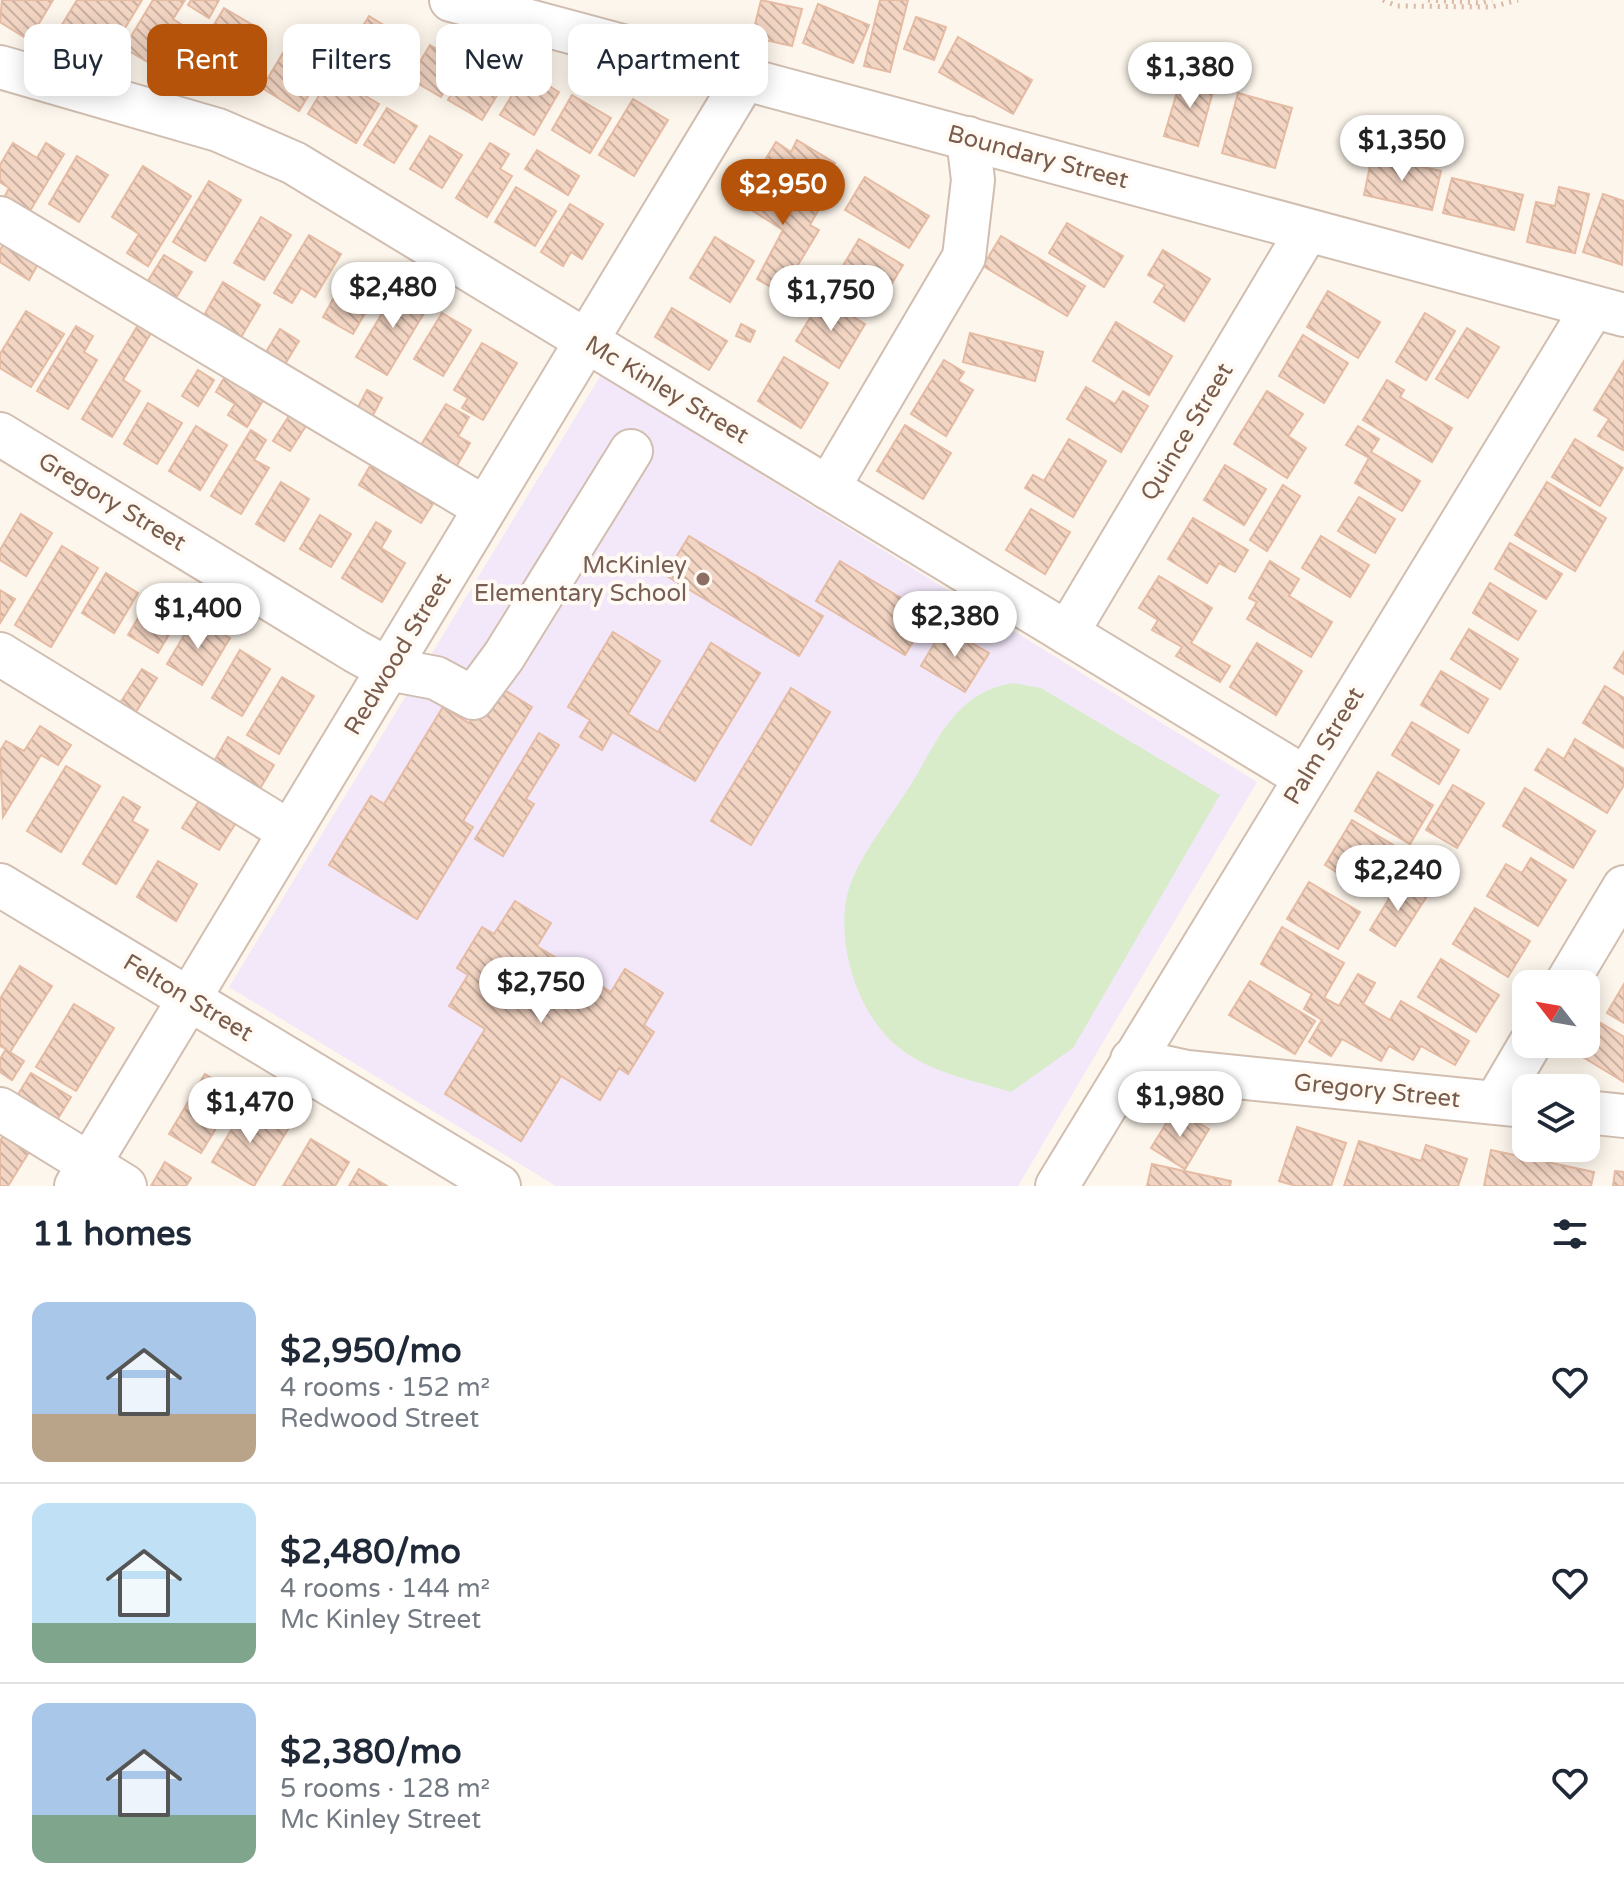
<!DOCTYPE html>
<meta charset="utf-8">
<style>
body{margin:0;font-family:"Varela Round",sans-serif;background:#f2f2f3;color:#1f2937;height:100vh;display:flex;flex-direction:column;font-size:30px;white-space:nowrap}
*{box-sizing:border-box;margin:0}
p{font-size:26px;color:#747a83}
.icon{flex:none;width:44px;height:44px;fill:none;stroke:currentColor;stroke-width:2;stroke-linecap:round;stroke-linejoin:round}
.map{position:relative;height:1186px;overflow:hidden}
.panel{display:flex;flex-direction:column;background:#fff;flex:1}
.panel>*{flex:none}
.hud{position:absolute;left:24px;top:24px;width:800px;height:72px;display:flex;gap:16px}
.needle{width:52px;rotate:301deg}
.fabs{position:absolute;left:1512px;top:970px;display:grid;gap:16px}
.fabs a{display:grid;place-items:center;width:88px;height:88px;border-radius:16px;background:#fff;box-shadow:0 4px 20px #0003;font-size:40px}
.price{position:absolute;translate:-50% -68px;padding:0 18px;border-radius:28px;background:#fff;color:#222;font-size:26px;line-height:52px;filter:drop-shadow(0 2px 4px #0008)}
.price::after{content:'';position:absolute;left:50%;top:48px;width:24px;height:18px;margin-left:-12px;background:inherit;clip-path:polygon(0 0,100% 0,50% 100%)}
.price.on{background:#b45309;color:#fff}
ul{padding:0;list-style:none}
li{display:flex;align-items:center;gap:24px;height:200px;padding:0 32px}
li+li{border-top:2px solid #e0e1e3}
li span{display:grid;place-items:center;flex:none;width:224px;height:160px;border-radius:16px;color:#555}
li>.icon{margin-inline-start:auto}
span .icon{width:96px;height:96px;fill:#fffc;stroke-width:1}
li b{font-size:34px}
h2{display:flex;justify-content:space-between;align-items:center;height:96px;padding:0 32px;font-size:34px}
.tag{padding:0 28px;border-radius:16px;background:#fff;box-shadow:0 4px 20px #0003;font-size:28px;line-height:72px}
.tag.on{background:#b45309;color:#fff}
.map>svg:first-child{display:block}
.education{fill:#f3e8fa}
.pitch{fill:#d8ecc9}
.building{fill:url(#building-back-hatch);stroke:#e6bba3;stroke-width:2}
.lines{fill:none;stroke-linecap:round;stroke-linejoin:round}
.minor-casing{stroke:#d1beb0;stroke-width:46}
.path{stroke:#d9b8a5;stroke-width:5;stroke-dasharray:2 6;stroke-linecap:butt}
.minor{stroke:#fff;stroke-width:42}
.education-dot{fill:#8d6e63;stroke:#fffaf3;stroke-width:3}
.labels{text-anchor:middle;dominant-baseline:central;stroke-width:8;stroke-linejoin:round;paint-order:stroke}
.street-label{font-size:24px;fill:#7a5c4d;stroke:#fffaf3}
.education-label{font-size:24px;fill:#785e54;stroke:#fffaf3;text-anchor:end}
</style>
<div class="map">
<svg width="1624" height="1186" viewBox="0 0 1624 1186">
<defs>
<pattern id="building-back-hatch" width="6" height="6" patternUnits="userSpaceOnUse" patternTransform="scale(2)"><rect width="6" height="6" fill="#f3d5c3"/><path d="M-1 5l2 2M0 0l6 6M5-1l2 2" fill="none" stroke="#cab0a1"/></pattern>
</defs>
<rect width="100%" height="100%" fill="#fdf6ec"/>
<polygon class="education" points="601,375 1257,782 1018,1186 556,1186 229,987"/>
<path class="pitch" d="M1013 683 1041 688 1220 795 1073 1048 1011 1092C972 1080 930 1073 898 1047 855 1013 831 930 852 880 866 847 891 816 910 786 939 739 954 693 1013 683Z"/>
<g class="building">
<polygon points="2,0 53,0 29,40 0,22"/>
<polygon points="77,0 142,0 108,56 60,28"/>
<polygon points="153,0 185,0 173,19 192,31 166,73 124,48"/>
<polygon points="191,0 219,0 209,18 188,5"/>
<polygon points="761,0 802,9 792,46 752,37"/>
<polygon points="880,0 908,0 890,72 864,66"/>
<polygon points="818,4 869,25 853,63 803,43"/>
<polygon points="224,8 256,27 224,80 192,61"/>
<polygon points="369,16 413,43 396,72 351,45"/>
<polygon points="916,17 946,27 934,60 904,49"/>
<polygon points="958,37 1032,80 1013,114 939,72"/>
<polygon points="430,45 461,64 441,97 410,79"/>
<polygon points="283,53 320,76 299,111 262,88"/>
<polygon points="465,72 499,92 482,120 448,100"/>
<polygon points="526,72 559,92 534,135 500,115"/>
<polygon points="331,75 379,104 356,143 308,114"/>
<polygon points="1182,75 1215,84 1198,146 1164,136"/>
<polygon points="1238,93 1292,108 1275,168 1222,153"/>
<polygon points="572,95 611,118 590,153 552,130"/>
<polygon points="633,99 668,120 634,176 599,155"/>
<polygon points="387,108 417,126 394,163 364,145"/>
<polygon points="430,136 462,155 442,188 410,169"/>
<polygon points="797,140 835,163 816,193 764,162 776,142 791,152"/>
<polygon points="13,143 37,158 46,143 64,154 30,211 5,196 9,188 0,182 0,165"/>
<polygon points="490,143 509,154 500,169 512,176 487,217 456,198"/>
<polygon points="537,150 579,176 568,195 525,169"/>
<polygon points="77,156 108,175 79,222 49,204"/>
<polygon points="1372,156 1441,171 1432,210 1364,195"/>
<polygon points="143,166 191,196 148,266 127,253 139,234 112,217"/>
<polygon points="762,171 820,207 810,225 819,230 781,293 757,279 783,230 742,204"/>
<polygon points="865,177 929,216 909,248 845,210"/>
<polygon points="1452,178 1523,195 1514,230 1443,213"/>
<polygon points="209,181 241,200 205,261 173,242"/>
<polygon points="516,187 556,211 535,246 495,222"/>
<polygon points="1559,187 1589,194 1575,253 1527,242 1536,202 1555,206"/>
<polygon points="1603,194 1624,201 1622,265 1583,252"/>
<polygon points="570,204 603,224 582,259 571,252 563,266 541,252"/>
<polygon points="261,217 291,235 264,280 234,263"/>
<polygon points="1067,223 1123,256 1104,287 1049,253"/>
<polygon points="309,235 341,254 315,297 301,288 292,303 274,293"/>
<polygon points="8,236 42,257 29,280 0,262 0,250"/>
<polygon points="1001,236 1085,286 1067,316 983,266"/>
<polygon points="715,237 754,261 730,302 690,278"/>
<polygon points="859,239 903,265 875,311 832,284"/>
<polygon points="1163,250 1210,279 1184,321 1154,302 1165,285 1148,275"/>
<polygon points="164,255 192,272 174,301 146,284"/>
<polygon points="350,269 380,287 353,334 323,317"/>
<polygon points="223,282 260,305 240,339 203,317"/>
<polygon points="399,285 430,303 387,375 356,357"/>
<polygon points="1328,291 1380,322 1358,358 1307,327"/>
<polygon points="822,298 865,324 839,368 796,341"/>
<polygon points="672,308 727,341 709,370 655,337"/>
<polygon points="26,311 64,334 31,387 0,368 0,354"/>
<polygon points="442,313 471,330 443,376 414,359"/>
<polygon points="1425,313 1455,331 1426,380 1396,362"/>
<polygon points="141,320 154,328 123,380 140,391 112,437 82,419"/>
<polygon points="1116,322 1172,356 1149,395 1093,361"/>
<polygon points="741,324 755,331 750,342 736,336"/>
<polygon points="76,326 93,336 84,352 97,360 68,409 37,391"/>
<polygon points="1467,328 1499,347 1468,398 1436,379"/>
<polygon points="280,329 299,341 282,369 263,357"/>
<polygon points="970,333 1043,352 1035,381 963,362"/>
<polygon points="1303,335 1348,363 1324,403 1279,376"/>
<polygon points="482,343 517,363 483,420 462,408 468,398 454,390"/>
<polygon points="784,357 828,383 801,428 758,401"/>
<polygon points="944,360 964,372 958,381 973,390 946,436 911,414"/>
<polygon points="1624,361 1624,448 1623,450 1598,436 1609,419 1594,410"/>
<polygon points="231,366 270,389 247,427 228,415 235,404 216,392"/>
<polygon points="198,370 214,380 198,406 182,396"/>
<polygon points="1387,380 1404,390 1400,397 1452,428 1432,462 1363,420"/>
<polygon points="1086,387 1115,404 1123,391 1148,406 1121,452 1067,419"/>
<polygon points="367,390 382,398 372,417 357,409"/>
<polygon points="1267,391 1303,414 1288,436 1306,448 1287,478 1234,444"/>
<polygon points="148,403 182,423 157,464 124,444"/>
<polygon points="446,404 469,417 458,436 470,443 453,472 418,450"/>
<polygon points="292,411 309,421 290,451 273,441"/>
<polygon points="905,425 951,453 923,499 877,471"/>
<polygon points="196,426 227,445 200,490 169,471"/>
<polygon points="1358,426 1379,439 1371,452 1420,481 1402,511 1355,483 1369,458 1346,445"/>
<polygon points="251,430 266,440 254,460 269,468 241,514 211,496"/>
<polygon points="1069,439 1106,461 1073,517 1025,488 1033,475 1044,481"/>
<polygon points="1575,439 1623,468 1600,506 1552,477"/>
<polygon points="376,456 439,494 421,523 359,485"/>
<polygon points="1225,465 1266,489 1244,525 1204,500"/>
<polygon points="281,482 309,499 284,541 256,524"/>
<polygon points="1547,482 1606,518 1575,571 1515,535"/>
<polygon points="1283,485 1300,496 1267,551 1250,540"/>
<polygon points="1359,497 1395,519 1375,553 1338,531"/>
<polygon points="1031,509 1070,532 1045,574 1006,550"/>
<polygon points="21,514 52,533 26,576 0,560 0,550"/>
<polygon points="320,515 351,534 331,567 300,549"/>
<polygon points="1193,518 1248,550 1235,572 1219,563 1207,583 1168,559"/>
<polygon points="376,522 391,531 381,548 405,563 382,602 342,578"/>
<polygon points="689,536 823,616 799,656 665,575"/>
<polygon points="1321,536 1369,565 1350,597 1302,568"/>
<polygon points="1510,543 1562,574 1546,599 1495,569"/>
<polygon points="62,546 98,568 51,647 15,625"/>
<polygon points="840,561 929,615 905,655 816,601"/>
<polygon points="1270,561 1299,579 1289,596 1332,622 1311,657 1247,619 1257,602 1249,598"/>
<polygon points="106,573 138,593 114,633 82,613"/>
<polygon points="1159,576 1212,608 1191,643 1230,666 1220,682 1176,656 1182,647 1152,630 1158,620 1139,608"/>
<polygon points="1490,583 1536,611 1518,640 1473,613"/>
<polygon points="0,590 15,599 0,623"/>
<polygon points="150,598 180,616 158,653 128,635"/>
<polygon points="195,617 230,638 202,685 167,664"/>
<polygon points="944,627 989,653 965,692 921,666"/>
<polygon points="1469,629 1518,659 1500,689 1451,659"/>
<polygon points="613,632 660,661 628,714 658,732 711,643 760,673 695,781 612,732 602,750 580,737 590,720 568,707"/>
<polygon points="1257,643 1302,671 1276,715 1230,687"/>
<polygon points="240,650 270,669 242,716 212,698"/>
<polygon points="1624,652 1624,674 1614,668"/>
<polygon points="142,669 157,678 131,720 115,711"/>
<polygon points="1441,671 1488,699 1468,733 1421,705"/>
<polygon points="282,677 314,696 279,754 247,735"/>
<polygon points="493,683 532,707 463,821 473,827 417,919 329,865 371,796 384,804 443,707 469,723"/>
<polygon points="1605,686 1624,698 1624,748 1583,723"/>
<polygon points="791,688 830,712 751,845 711,821"/>
<polygon points="1412,722 1459,750 1439,784 1392,755"/>
<polygon points="40,726 71,745 58,765 41,755 3,817 0,751 6,741 24,751"/>
<polygon points="539,733 559,745 526,799 534,804 503,856 475,839"/>
<polygon points="228,737 274,765 255,797 209,770"/>
<polygon points="1575,739 1624,769 1624,785 1607,813 1535,770 1548,749 1564,759"/>
<polygon points="66,766 100,786 61,852 27,831"/>
<polygon points="1378,772 1433,805 1410,844 1355,811"/>
<polygon points="1453,785 1484,803 1457,848 1426,830"/>
<polygon points="1525,788 1595,831 1573,868 1503,826"/>
<polygon points="123,797 140,807 132,821 148,830 116,884 83,864"/>
<polygon points="200,799 237,821 219,850 182,828"/>
<polygon points="1352,820 1405,852 1391,874 1375,864 1361,887 1325,865"/>
<polygon points="1531,858 1566,880 1538,926 1487,896 1506,864 1522,873"/>
<polygon points="158,861 197,884 176,921 137,897"/>
<polygon points="1401,879 1427,896 1395,946 1370,930"/>
<polygon points="1309,882 1360,912 1338,949 1287,919"/>
<polygon points="515,901 551,923 537,946 611,992 625,969 663,993 644,1025 654,1032 628,1074 619,1068 600,1100 561,1076 521,1141 445,1094 485,1029 449,1006 468,975 457,968 482,927 494,934"/>
<polygon points="1475,908 1530,941 1508,977 1453,944"/>
<polygon points="1282,927 1344,963 1324,998 1339,1006 1358,974 1375,983 1363,1004 1390,1020 1401,1001 1469,1041 1455,1065 1421,1046 1413,1060 1389,1046 1381,1061 1342,1039 1331,1056 1309,1042 1322,1020 1304,1009 1312,994 1261,964"/>
<polygon points="1441,959 1499,995 1476,1032 1418,997"/>
<polygon points="20,966 52,986 10,1052 24,1061 12,1080 0,1072 0,1059 6,1049 0,1046 0,999"/>
<polygon points="1250,981 1315,1021 1295,1054 1229,1015"/>
<polygon points="1624,984 1624,1023 1607,1013"/>
<polygon points="74,1004 114,1028 76,1091 36,1067"/>
<polygon points="1601,1023 1624,1037 1624,1082 1581,1056"/>
<polygon points="31,1073 71,1097 54,1125 14,1101"/>
<polygon points="205,1074 237,1094 201,1153 169,1134"/>
<polygon points="247,1104 288,1129 254,1186 212,1162"/>
<polygon points="1175,1109 1209,1129 1185,1169 1151,1148"/>
<polygon points="1297,1127 1346,1143 1331,1186 1296,1186 1279,1181"/>
<polygon points="8,1128 34,1144 8,1186 0,1186 0,1141"/>
<polygon points="311,1139 349,1162 335,1186 283,1186"/>
<polygon points="1359,1141 1421,1161 1426,1145 1467,1159 1458,1186 1344,1186"/>
<polygon points="1491,1150 1594,1172 1591,1186 1484,1186"/>
<polygon points="165,1162 191,1178 186,1186 151,1186"/>
<polygon points="1152,1164 1231,1181 1230,1186 1147,1186"/>
<polygon points="359,1169 387,1186 349,1186"/>
<polygon points="1615,1171 1624,1172 1624,1186 1613,1186"/>
</g>
<g class="lines">
<defs>
<g id="minor">
<polyline points="451,0 1624,315"/>
<polyline points="0,67 218,130 294,163 1304,777"/>
<polyline points="0,218 485,508"/>
<polyline points="0,434 355,651 388,669 436,678 473,698 504,656 631,451"/>
<polyline points="828,488 964,257 973,180 968,138"/>
<polyline points="1067,633 1307,231"/>
<polyline points="0,654 290,832"/>
<polyline points="0,885 499,1186"/>
<polyline points="1566,984 1624,887"/>
<polyline points="1132,1060 1187,1072 1526,1106"/>
<polyline points="1496,1102 1530,1044"/>
<polyline points="0,1109 125,1186"/>
<polyline points="1586,1112 1624,1116"/>
<polyline points="76,1186 744,80"/>
<polyline points="1057,1186 1593,307"/>
</g>
</defs>
<use href="#minor" class="minor-casing"/>
<g class="path">
<polyline points="1383,0 1397,6 1491,7 1518,0"/>
<polyline points="1428,0 1481,3 1492,0"/>
</g>
<use href="#minor" class="minor"/>
</g>
<circle class="education-dot" cx="703" cy="579" r="8"/>
<g class="labels">
<g class="street-label">
<text transform="translate(1038 157) rotate(15)">Boundary Street</text>
<text transform="translate(667 390) rotate(31)">Mc Kinley Street</text>
<text transform="translate(1187 432) rotate(-59)">Quince Street</text>
<text transform="translate(112 502) rotate(31)">Gregory Street</text>
<text transform="translate(398 654) rotate(-59)">Redwood Street</text>
<text transform="translate(1324 746) rotate(-59)">Palm Street</text>
<text transform="translate(188 998) rotate(31)">Felton Street</text>
<text transform="translate(1377 1091) rotate(6)">Gregory Street</text>
</g>
<g class="education-label">
<text x="687" y="565">McKinley<tspan x="687" dy="28">Elementary School</tspan></text>
</g>
</g>
</svg>
<div class="fabs">
<a><svg class="needle" viewBox="-14 -14 28 28"><path d="M0-13l5 13h-10z" fill="#e53935"/><path d="M0 13l5-13h-10z" fill="#747a83"/></svg></a>
<a><svg class="icon" aria-label="layers" viewBox="0 0 24 24"><path d="M12 4l9 5-9 5-9-5zM3 14l9 5 9-5"/></svg></a>
</div>
<b class="price" style="left:1190px;top:110px">$1,380</b>
<b class="price" style="left:1402px;top:183px">$1,350</b>
<b class="price on" style="left:783px;top:227px">$2,950</b>
<b class="price" style="left:393px;top:330px">$2,480</b>
<b class="price" style="left:831px;top:333px">$1,750</b>
<b class="price" style="left:198px;top:651px">$1,400</b>
<b class="price" style="left:955px;top:659px">$2,380</b>
<b class="price" style="left:1398px;top:913px">$2,240</b>
<b class="price" style="left:541px;top:1025px">$2,750</b>
<b class="price" style="left:1180px;top:1139px">$1,980</b>
<b class="price" style="left:250px;top:1145px">$1,470</b>
<div class="hud">
<a class="tag">Buy</a>
<a class="tag on">Rent</a>
<a class="tag">Filters</a>
<a class="tag">New</a>
<a class="tag">Apartment</a>
</div>
</div>
<section class="panel">
<h2>11 homes<svg class="icon" aria-label="filters" viewBox="0 0 24 24"><path d="M4 7h16M4 17h16"/><circle cx="9" cy="7" r="2"/><circle cx="15" cy="17" r="2"/></svg></h2>
<ul>
<li><span style="background:linear-gradient(#a9c7e8 70%,#b9a48a 0)"><svg class="icon" aria-label="home" viewBox="0 0 24 24"><path d="M3 11l9-7 9 7M6 9v11h12V9"/></svg></span><div><b>$2,950/mo</b><p>4 rooms · 152 m²</p><p>Redwood Street</p></div><svg class="icon" aria-label="heart" viewBox="0 0 24 24"><path d="M12 20l-8-8c-3-5 5-10 8-4 3-6 11-1 8 4z"/></svg></li>
<li><span style="background:linear-gradient(#bfe0f5 75%,#7fa58c 0)"><svg class="icon" aria-label="home" viewBox="0 0 24 24"><path d="M3 11l9-7 9 7M6 9v11h12V9"/></svg></span><div><b>$2,480/mo</b><p>4 rooms · 144 m²</p><p>Mc Kinley Street</p></div><svg class="icon" aria-label="heart" viewBox="0 0 24 24"><path d="M12 20l-8-8c-3-5 5-10 8-4 3-6 11-1 8 4z"/></svg></li>
<li><span style="background:linear-gradient(#a9c7e8 70%,#7fa58c 0)"><svg class="icon" aria-label="home" viewBox="0 0 24 24"><path d="M3 11l9-7 9 7M6 9v11h12V9"/></svg></span><div><b>$2,380/mo</b><p>5 rooms · 128 m²</p><p>Mc Kinley Street</p></div><svg class="icon" aria-label="heart" viewBox="0 0 24 24"><path d="M12 20l-8-8c-3-5 5-10 8-4 3-6 11-1 8 4z"/></svg></li>
</ul>
</section>
